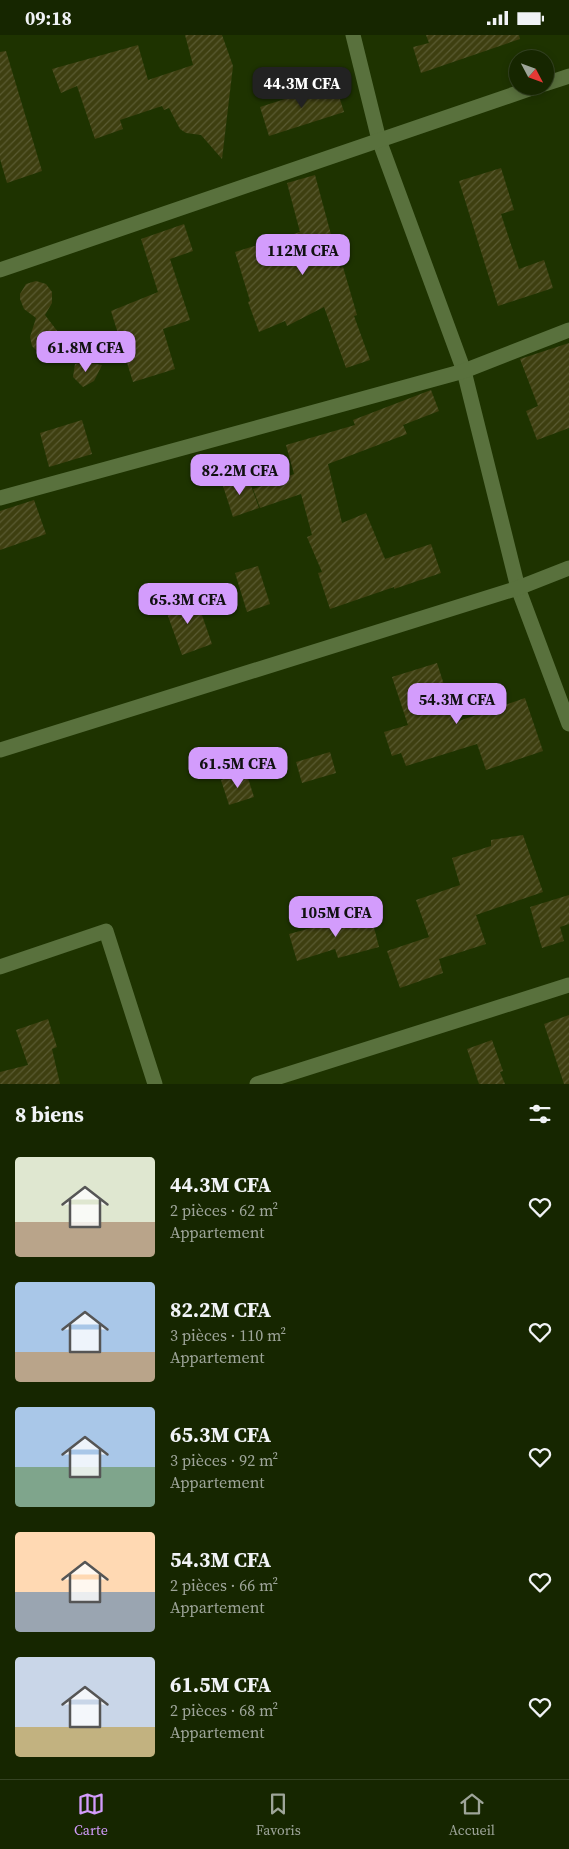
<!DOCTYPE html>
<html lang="fr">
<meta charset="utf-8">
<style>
body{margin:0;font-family:"Source Serif 4",serif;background:#23320f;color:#f1f3f6;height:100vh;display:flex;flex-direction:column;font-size:19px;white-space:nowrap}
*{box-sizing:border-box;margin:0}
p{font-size:16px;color:#9ea599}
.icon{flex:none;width:28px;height:28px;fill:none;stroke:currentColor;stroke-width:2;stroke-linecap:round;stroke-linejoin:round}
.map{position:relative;height:1049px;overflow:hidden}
.details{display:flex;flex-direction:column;background:#162600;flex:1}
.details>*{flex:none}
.needle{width:32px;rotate:131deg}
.fabs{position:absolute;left:509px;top:15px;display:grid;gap:10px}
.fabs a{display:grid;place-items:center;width:45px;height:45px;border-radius:50%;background:#162600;box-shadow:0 2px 8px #0003,0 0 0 1px #354322;font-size:25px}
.price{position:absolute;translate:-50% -42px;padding:0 11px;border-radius:10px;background:#d39cfc;color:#111;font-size:16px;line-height:32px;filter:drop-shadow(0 1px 2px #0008)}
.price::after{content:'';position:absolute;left:50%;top:30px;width:15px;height:11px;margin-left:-8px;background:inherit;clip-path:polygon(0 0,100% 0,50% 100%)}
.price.on{background:#222;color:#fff}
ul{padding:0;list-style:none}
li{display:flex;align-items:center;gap:15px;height:125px;padding:0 15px}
li span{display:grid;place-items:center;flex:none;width:140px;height:100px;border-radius:5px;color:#555}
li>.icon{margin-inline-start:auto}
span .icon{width:60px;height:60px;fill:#fffc;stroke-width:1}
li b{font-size:21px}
h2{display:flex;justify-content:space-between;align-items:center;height:60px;padding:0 15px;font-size:21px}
.status{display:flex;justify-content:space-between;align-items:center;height:35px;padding:0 25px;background:#162600;direction:ltr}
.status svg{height:14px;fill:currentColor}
.menu{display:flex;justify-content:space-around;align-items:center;height:70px;border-top:1px solid #354322;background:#162600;font-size:14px;color:#9ea599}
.menu a{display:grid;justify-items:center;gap:2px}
.menu .on{color:#d39cfc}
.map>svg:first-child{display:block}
.building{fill:url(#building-hatch)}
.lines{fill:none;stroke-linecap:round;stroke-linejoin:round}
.minor{stroke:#59713d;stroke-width:15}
</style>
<div class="status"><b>09:18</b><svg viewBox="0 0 49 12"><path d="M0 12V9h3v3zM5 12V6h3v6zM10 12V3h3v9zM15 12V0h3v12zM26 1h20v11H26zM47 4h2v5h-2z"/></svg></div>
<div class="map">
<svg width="569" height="1049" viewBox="0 0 569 1049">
<defs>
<pattern id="building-hatch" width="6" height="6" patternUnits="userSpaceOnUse" patternTransform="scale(1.25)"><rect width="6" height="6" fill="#3e3f10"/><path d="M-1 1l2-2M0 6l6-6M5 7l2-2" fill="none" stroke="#5a5b32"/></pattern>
</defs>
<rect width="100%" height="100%" fill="#1e3300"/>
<g class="building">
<polygon points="185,0 222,0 233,31 222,124 201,100 186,98 180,94 169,73 164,75 162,71 120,85 123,94 95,104 77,51 61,58 52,34 138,10 148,45 193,30"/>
<polygon points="426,0 519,0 520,4 421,38 413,12 429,8"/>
<polygon points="6,16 42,136 7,148 0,124 0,17"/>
<polygon points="335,48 344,77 269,101 260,72"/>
<polygon points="501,133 514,175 501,179 519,234 544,225 553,253 498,271 459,146"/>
<polygon points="315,140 340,233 343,232 357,280 354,281 370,325 346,333 324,272 287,291 285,286 259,297 248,267 250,266 235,217 300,197 287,148"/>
<polygon points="184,189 193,216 170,224 190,285 163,294 175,334 133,347 111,276 158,257 141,204"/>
<polygon points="36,246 46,249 52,257 52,268 45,280 58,297 60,301 58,315 45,318 36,315 32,311 30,302 36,283 24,274 20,264 20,259 26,249"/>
<polygon points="569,308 569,393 537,405 526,376 538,371 520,324"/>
<polygon points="85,327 102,330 94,346 83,352 73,342 75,329"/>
<polygon points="431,355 439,376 403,390 407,399 328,429 342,488 366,478 385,524 431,509 441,538 394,554 394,552 330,574 318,538 322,537 307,502 312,500 301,459 260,473 253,454 294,439 286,410 355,390 353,385"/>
<polygon points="82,385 92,419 49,432 40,398"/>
<polygon points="247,439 259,473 233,482 222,448"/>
<polygon points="34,465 46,499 0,515 0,476"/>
<polygon points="258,531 270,569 247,577 235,538"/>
<polygon points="195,560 212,609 182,620 164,570"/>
<polygon points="437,628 456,687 525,663 543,716 486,735 477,709 406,731 401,718 392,721 384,697 408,690 392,642"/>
<polygon points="330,717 336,738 302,748 296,727"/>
<polygon points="246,737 254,762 229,770 221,745"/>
<polygon points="523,800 543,857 476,880 486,909 439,924 443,938 400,953 387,916 429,902 416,865 460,850 452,823 491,811 491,805"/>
<polygon points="569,860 569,889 560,892 564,906 542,913 530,872"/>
<polygon points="370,877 379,912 338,923 335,914 297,926 289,899"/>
<polygon points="569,980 569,1049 564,1049 544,989"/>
<polygon points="48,984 57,1012 52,1014 60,1049 0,1049 0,1037 28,1030 16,995"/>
<polygon points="492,1005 503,1036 500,1037 505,1049 479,1049 467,1014"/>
</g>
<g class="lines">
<g class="minor">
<polyline points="353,0 379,105 464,336 518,553 569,689"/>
<polyline points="545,49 569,41"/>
<polyline points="0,235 538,51"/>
<polyline points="0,463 464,336 569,295"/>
<polyline points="0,715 518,553 569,533"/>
<polyline points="0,932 106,896 155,1049"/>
<polyline points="257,1049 569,950"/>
</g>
</g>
</svg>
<div class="fabs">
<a><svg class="needle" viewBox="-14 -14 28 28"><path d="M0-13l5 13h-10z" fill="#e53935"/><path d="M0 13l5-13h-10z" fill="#9ea599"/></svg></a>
</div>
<b class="price on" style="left:302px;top:74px">44.3M CFA</b>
<b class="price" style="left:303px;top:241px">112M CFA</b>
<b class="price" style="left:86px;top:338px">61.8M CFA</b>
<b class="price" style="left:240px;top:461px">82.2M CFA</b>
<b class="price" style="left:188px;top:590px">65.3M CFA</b>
<b class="price" style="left:457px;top:690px">54.3M CFA</b>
<b class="price" style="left:238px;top:754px">61.5M CFA</b>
<b class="price" style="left:336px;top:903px">105M CFA</b>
</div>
<section class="details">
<h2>8 biens<svg class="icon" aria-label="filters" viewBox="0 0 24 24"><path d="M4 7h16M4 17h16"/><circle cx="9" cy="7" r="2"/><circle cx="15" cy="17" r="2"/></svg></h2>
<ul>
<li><span style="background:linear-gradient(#dfe7d0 65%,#b9a48a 0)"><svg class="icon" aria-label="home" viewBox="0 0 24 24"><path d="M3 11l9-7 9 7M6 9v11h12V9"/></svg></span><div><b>44.3M CFA</b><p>2 pièces · 62 m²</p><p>Appartement</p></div><svg class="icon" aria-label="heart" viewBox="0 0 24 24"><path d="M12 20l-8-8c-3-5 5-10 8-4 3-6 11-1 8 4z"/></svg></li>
<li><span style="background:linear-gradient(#a9c7e8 70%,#b9a48a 0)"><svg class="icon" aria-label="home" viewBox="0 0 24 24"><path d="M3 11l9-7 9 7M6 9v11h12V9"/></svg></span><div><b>82.2M CFA</b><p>3 pièces · 110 m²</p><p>Appartement</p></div><svg class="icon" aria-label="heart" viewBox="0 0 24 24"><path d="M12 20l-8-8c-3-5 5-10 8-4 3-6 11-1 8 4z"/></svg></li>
<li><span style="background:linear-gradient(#a9c7e8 60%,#7fa58c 0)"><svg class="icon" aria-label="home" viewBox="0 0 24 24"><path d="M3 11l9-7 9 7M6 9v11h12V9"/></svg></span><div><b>65.3M CFA</b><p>3 pièces · 92 m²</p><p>Appartement</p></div><svg class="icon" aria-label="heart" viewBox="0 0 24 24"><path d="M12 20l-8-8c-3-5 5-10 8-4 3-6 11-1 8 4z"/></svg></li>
<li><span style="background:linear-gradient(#ffd9b3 60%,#9aa5b1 0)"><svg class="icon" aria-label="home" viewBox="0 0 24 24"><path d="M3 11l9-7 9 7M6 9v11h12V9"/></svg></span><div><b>54.3M CFA</b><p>2 pièces · 66 m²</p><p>Appartement</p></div><svg class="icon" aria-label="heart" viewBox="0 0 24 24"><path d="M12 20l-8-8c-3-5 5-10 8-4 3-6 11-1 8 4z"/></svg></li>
<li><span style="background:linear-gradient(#c9d6e8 70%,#c2b280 0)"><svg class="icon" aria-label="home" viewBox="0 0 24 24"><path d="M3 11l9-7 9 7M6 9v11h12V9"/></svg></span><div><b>61.5M CFA</b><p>2 pièces · 68 m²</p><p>Appartement</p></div><svg class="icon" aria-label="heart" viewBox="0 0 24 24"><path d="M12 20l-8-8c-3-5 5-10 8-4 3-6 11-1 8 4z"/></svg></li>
</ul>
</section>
<nav class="menu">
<a class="on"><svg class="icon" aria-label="map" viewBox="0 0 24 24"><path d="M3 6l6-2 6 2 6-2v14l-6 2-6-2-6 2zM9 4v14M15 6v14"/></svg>Carte</a>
<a><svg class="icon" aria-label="saved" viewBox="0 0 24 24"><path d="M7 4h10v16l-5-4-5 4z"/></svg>Favoris</a>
<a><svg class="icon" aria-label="home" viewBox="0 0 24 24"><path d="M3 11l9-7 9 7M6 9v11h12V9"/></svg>Accueil</a>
</nav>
